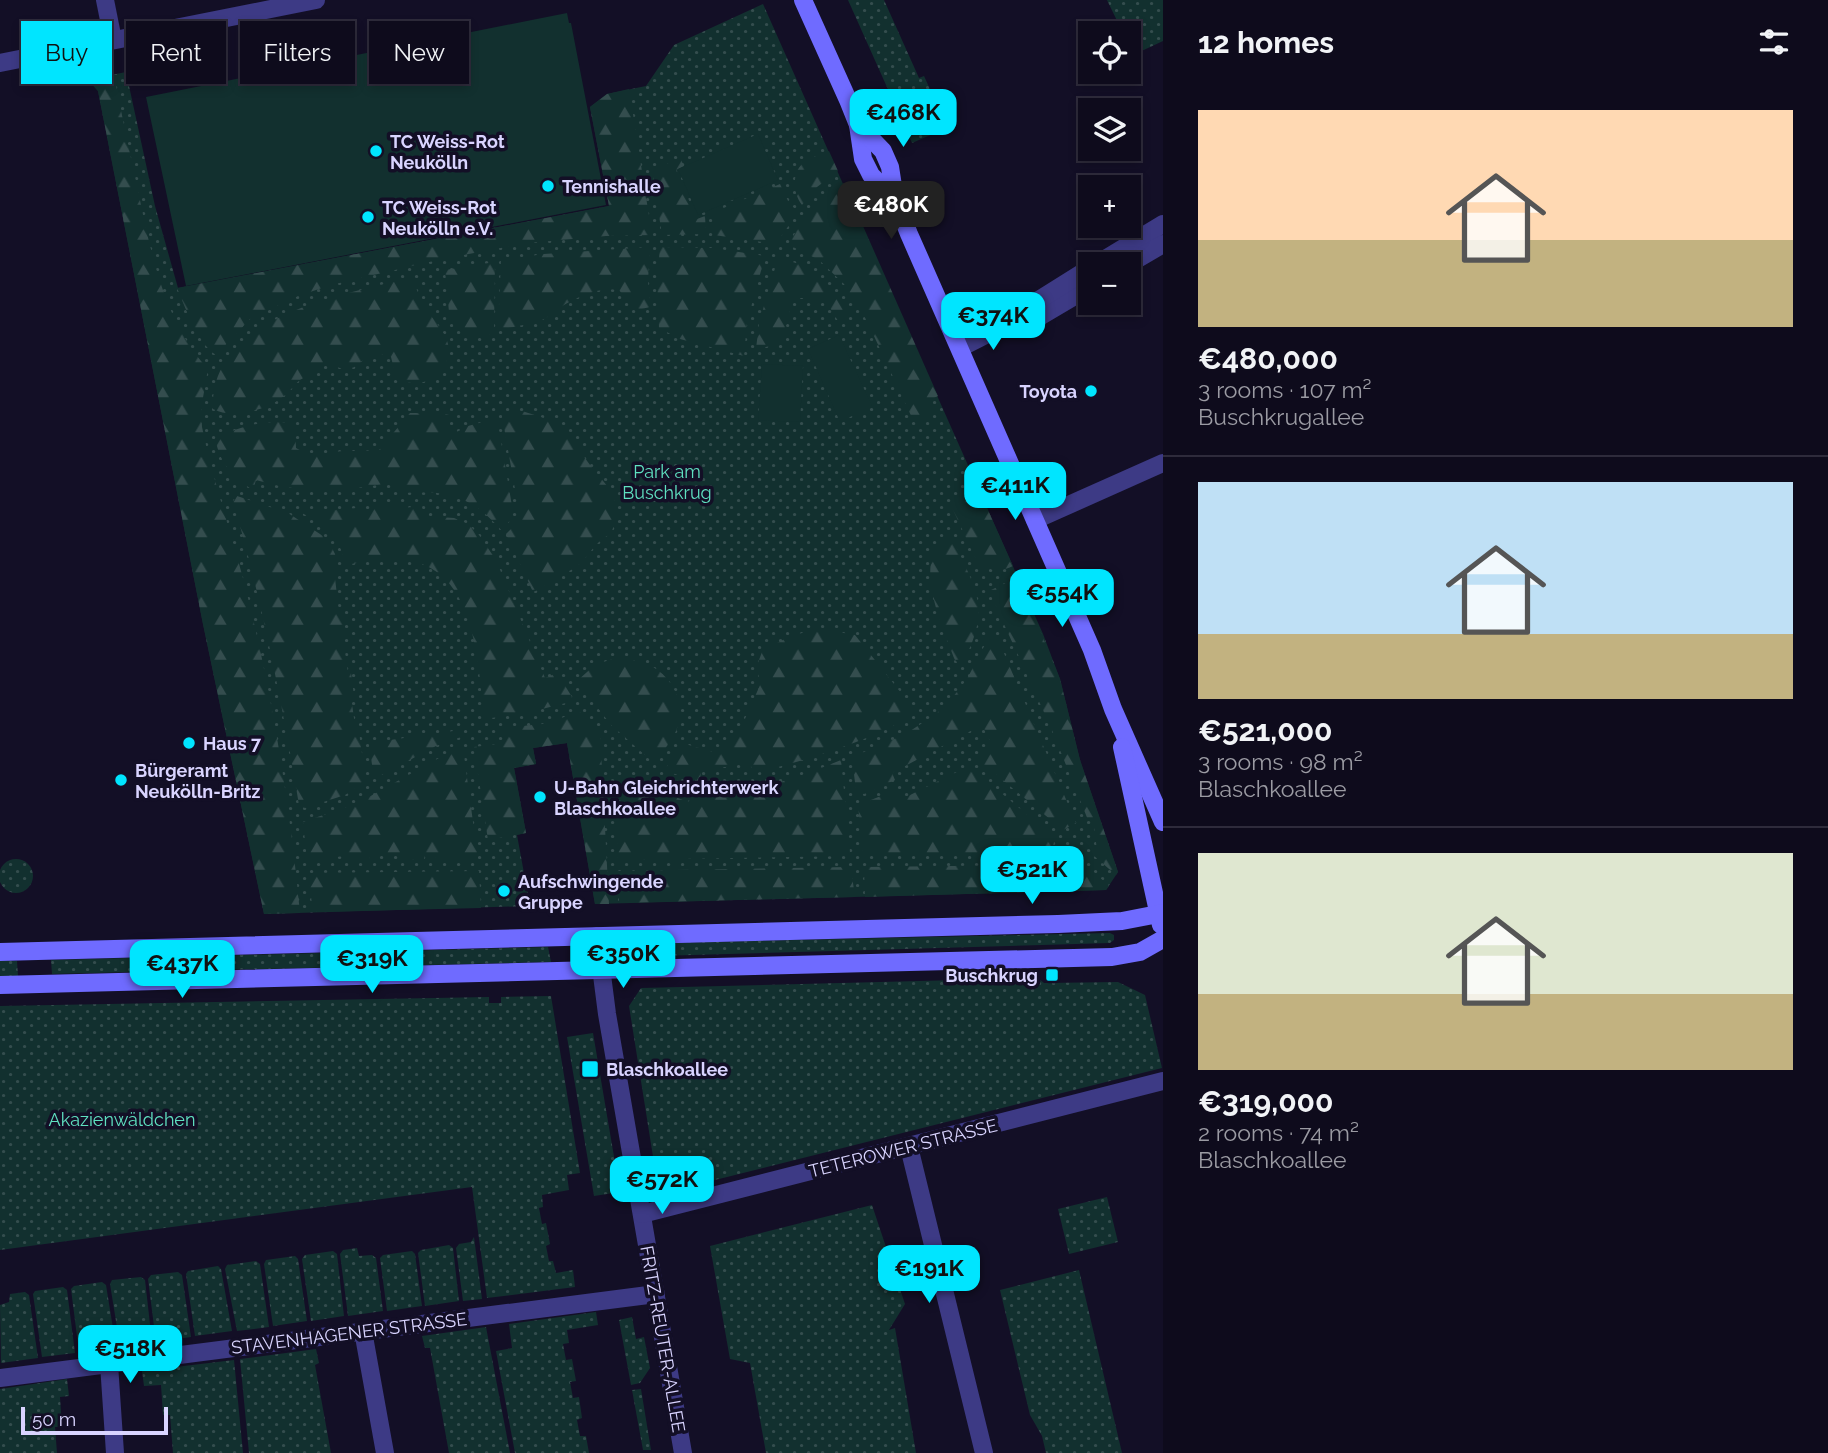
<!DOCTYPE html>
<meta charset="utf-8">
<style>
body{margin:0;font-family:Raleway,sans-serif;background:#171425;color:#f1f3f6;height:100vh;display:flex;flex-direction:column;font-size:26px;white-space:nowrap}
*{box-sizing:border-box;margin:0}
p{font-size:23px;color:#9b9ba3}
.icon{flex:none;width:38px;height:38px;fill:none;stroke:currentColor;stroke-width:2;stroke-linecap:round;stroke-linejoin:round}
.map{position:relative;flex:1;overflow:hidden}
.details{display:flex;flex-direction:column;background:#0e0b1c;width:665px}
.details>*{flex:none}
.hud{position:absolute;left:21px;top:21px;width:665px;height:63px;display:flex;gap:14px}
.tools{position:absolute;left:1078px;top:21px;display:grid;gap:14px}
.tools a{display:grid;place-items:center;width:63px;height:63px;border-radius:0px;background:#0e0b1c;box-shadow:0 4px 10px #0003,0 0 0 2px #2e2b3b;font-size:35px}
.scale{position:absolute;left:21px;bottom:18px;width:147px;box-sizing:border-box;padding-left:7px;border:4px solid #d9d4ff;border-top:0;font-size:19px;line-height:24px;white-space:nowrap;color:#d9d4ff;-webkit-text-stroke:5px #130f26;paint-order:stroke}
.price{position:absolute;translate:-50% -60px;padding:0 16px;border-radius:14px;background:#00e5ff;color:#111;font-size:23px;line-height:46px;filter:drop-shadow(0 2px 4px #0008)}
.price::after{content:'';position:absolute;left:50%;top:42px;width:21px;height:16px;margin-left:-10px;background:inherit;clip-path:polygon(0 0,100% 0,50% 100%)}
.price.current{background:#222;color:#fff}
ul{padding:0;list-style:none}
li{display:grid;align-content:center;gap:14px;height:371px;padding:0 35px}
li+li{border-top:2px solid #2e2b3b}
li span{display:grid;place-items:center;height:217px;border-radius:0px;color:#555}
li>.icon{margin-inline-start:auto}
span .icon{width:126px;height:126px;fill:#fffc;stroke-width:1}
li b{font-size:30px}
h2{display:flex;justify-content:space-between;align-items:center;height:84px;padding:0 35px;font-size:30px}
.tag{padding:0 24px;border-radius:0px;background:#0e0b1c;box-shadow:0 4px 10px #0003,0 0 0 2px #2e2b3b;font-size:24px;line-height:63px}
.tag.current{background:#00e5ff;color:#111}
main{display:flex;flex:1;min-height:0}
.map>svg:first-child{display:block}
.green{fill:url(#green-dots)}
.forest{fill:url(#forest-firs)}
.pitch{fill:#12302f}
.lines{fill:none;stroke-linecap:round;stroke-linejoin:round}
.street{stroke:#3d3a85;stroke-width:18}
.secondary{stroke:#6f6bff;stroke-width:18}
.poi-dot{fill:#00e5ff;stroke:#130f26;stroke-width:2.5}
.labels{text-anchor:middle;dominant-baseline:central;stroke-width:7;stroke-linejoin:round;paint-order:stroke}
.poi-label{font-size:18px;font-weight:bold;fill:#d9d4ff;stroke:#130f26;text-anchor:start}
.park-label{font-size:18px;fill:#5fe0c0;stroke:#130f26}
.street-label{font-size:18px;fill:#d9d4ff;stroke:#130f26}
</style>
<main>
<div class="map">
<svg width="1163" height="1453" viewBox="0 0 1163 1453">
<defs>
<pattern id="green-dots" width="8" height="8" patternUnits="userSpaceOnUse" patternTransform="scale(1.75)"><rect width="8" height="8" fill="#12302f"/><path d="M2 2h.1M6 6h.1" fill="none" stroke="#344d4e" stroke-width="1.8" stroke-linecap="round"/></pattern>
<pattern id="forest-firs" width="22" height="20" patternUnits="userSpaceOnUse" patternTransform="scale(1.75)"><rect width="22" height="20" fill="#12302f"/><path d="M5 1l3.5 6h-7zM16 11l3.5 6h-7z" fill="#344d4e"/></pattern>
</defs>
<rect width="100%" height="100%" fill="#130f26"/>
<g class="green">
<polygon points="848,0 884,0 919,78 924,76 944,120 939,122 942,130 912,143"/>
<polygon points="1107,0 1163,0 1163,41 1133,55 1129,46 1129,33 1123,33"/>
<polygon points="763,4 1043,634 1060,679 1080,760 1118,872 1106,890 595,904 567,743 533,748 536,764 514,768 526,833 517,835 530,906 264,914 203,624 98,91 91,83 82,81 126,72 155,206 178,288 609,206 590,107 607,94 646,86 674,45"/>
<circle cx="16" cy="876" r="17"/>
<polygon points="1110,933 1114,935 1114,940 1110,943 620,957 616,954 616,946 621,944"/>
<polygon points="548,947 551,962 52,974 51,960"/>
<polygon points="0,961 17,961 18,976 0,976"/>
<polygon points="1038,978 1044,983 1118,982 1145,995 1162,1068 659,1194 629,1006 641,988"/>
<polygon points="551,996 580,1173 567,1175 569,1190 542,1195 543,1207 539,1208 542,1224 546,1223 550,1244 546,1246 549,1261 553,1261 556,1273 573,1270 575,1287 487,1298 472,1187 0,1250 0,1006 489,997 489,1003 501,1003 501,997"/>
<polygon points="593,1033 620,1192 594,1196 567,1037"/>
<polygon points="1107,1197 1118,1242 1069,1254 1058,1209"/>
<polygon points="872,1205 905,1304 889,1330 895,1328 916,1453 766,1453 750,1363 730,1359 710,1246"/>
<polygon points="474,1237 482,1299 463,1301 456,1248 459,1244 471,1242"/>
<polygon points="449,1245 453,1248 459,1301 425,1306 418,1253 421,1250"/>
<polygon points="357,1248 359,1256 372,1255 376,1258 383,1311 348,1316 340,1254 343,1250"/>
<polygon points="333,1251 337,1254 344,1316 311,1321 302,1259 305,1255"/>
<polygon points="412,1251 415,1254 422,1306 387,1311 380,1258 383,1255"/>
<polygon points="295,1256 298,1259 307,1321 273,1326 264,1264 266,1260"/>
<polygon points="256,1261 260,1264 269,1327 237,1331 225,1269 227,1265"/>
<polygon points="218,1266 221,1269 232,1331 195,1336 186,1274 188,1271"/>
<polygon points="1079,1270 1122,1453 1046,1453 1042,1436 1030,1415 1000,1290"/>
<polygon points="178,1272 182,1275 191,1337 156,1342 148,1279 151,1275"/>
<polygon points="141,1277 145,1280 152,1342 120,1346 110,1284 112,1280"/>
<polygon points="102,1282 106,1285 116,1347 79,1352 71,1289 74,1286"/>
<polygon points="63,1287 67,1290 75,1353 42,1357 33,1294 35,1291"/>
<polygon points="25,1292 29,1295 38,1358 1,1363 0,1305 9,1302 10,1294"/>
<polygon points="596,1312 598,1325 567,1330 569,1343 563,1344 566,1360 572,1359 576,1381 570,1382 573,1398 579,1397 582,1418 577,1420 580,1436 586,1436 589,1453 515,1453 496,1351 512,1348 509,1324"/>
<polygon points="632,1317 636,1339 644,1337 650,1368 640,1383 631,1385 619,1320"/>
<polygon points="486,1327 510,1453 449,1453 430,1348 425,1348 422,1336"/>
<polygon points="316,1349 319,1363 315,1365 331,1453 249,1453 240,1359"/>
<polygon points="234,1360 243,1453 173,1453 170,1415 163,1415 161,1385 144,1386 142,1371"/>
<polygon points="67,1379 69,1396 60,1397 62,1427 55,1427 57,1453 0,1453 0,1389"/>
<polygon points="641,1389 651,1450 643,1450 632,1390"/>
</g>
<g class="forest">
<path d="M114 75C121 112 129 149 137 186 150 248 163 321 208 369L201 409 202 427C214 486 235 543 249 602 274 704 290 808 300 913L264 914 203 624 98 91 91 83 82 81Z"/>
<path d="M629 89 652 235 606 236 528 243 442 259 331 285 298 296 250 319 216 355C199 345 185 307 177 288L609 206 590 107 607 94Z"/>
<path d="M829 151 838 171 817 187 802 205C797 198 795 192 795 183 795 161 812 158 829 151Z"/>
<polygon points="680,158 684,166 676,170 697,219 705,216 706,234 662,235 652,170"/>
<path d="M844 183 938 396 930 400 936 413 914 422 867 321 844 284 819 260 789 245C799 222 821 194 844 183Z"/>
<polygon points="780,184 789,203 798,212 776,244 714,235 712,213"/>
<path d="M650 247 648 281 650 307C629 312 631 304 619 290 601 286 576 297 561 307 555 311 549 317 542 320 533 323 508 329 498 329L501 260 544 254Z"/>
<polygon points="660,247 712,248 765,256 747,322 744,356 680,339 659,328 657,280"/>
<path d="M778 258C814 265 832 284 850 315L840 324C830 308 829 301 809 299 802 298 798 297 792 301L786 326 788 333C779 346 770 346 756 349L759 323Z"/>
<path d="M495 262 494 332C478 342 469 336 454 327L449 312 445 270Z"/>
<path d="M413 277C416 286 418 295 422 303 437 327 464 345 438 374 428 385 410 384 397 381L391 357 387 354 364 358C355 372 341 371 329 363 319 369 309 374 300 380 293 386 288 394 280 399 263 411 231 419 213 409 209 315 344 295 413 277Z"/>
<path d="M522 411C538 416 559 422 571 434 577 440 581 451 585 458 605 487 626 495 611 534 596 541 592 551 582 562 573 571 563 573 552 580 545 584 542 589 533 592L506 534 516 524 518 506 502 416Z"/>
<path d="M410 413C424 412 426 418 441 413L449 415 451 435 468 426 497 418 512 506 511 519 502 531C471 495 446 490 401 493L399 482C344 490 311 496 256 480L253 490C231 476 220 463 215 438 239 427 264 419 290 423L295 430 296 448C317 460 324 452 345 451 356 451 367 451 379 450Z"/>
<path d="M979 490 1013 566C1001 572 990 571 978 564L950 503Z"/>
<path d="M237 496 288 513 323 536 330 544 335 554 338 577 335 578 339 613H343L346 637 343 638 348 673H351L354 696 351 697 356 732H359L366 782 345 795 305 808 299 805C282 702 262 601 233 501Z"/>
<path d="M401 503 402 508 422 506 423 516 454 518 468 524 479 535 496 560 545 678 557 673 572 697 570 702 526 713 485 719C476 656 477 555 387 559 373 559 359 563 345 565 340 535 327 527 302 513L357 508 358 512 370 511V507Z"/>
<path d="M950 533C975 590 994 606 961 666L955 660C943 628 909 556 950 533Z"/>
<polygon points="1018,577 1060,679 1080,760 1118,872 1116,875 1093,855 1097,850 1093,819 1088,820 1052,730 989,591"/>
<path d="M822 629 855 635 917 713C867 743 808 759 753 774L750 762 726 767 701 769 700 781 664 771 682 743 717 753 736 739 761 683 756 668 762 652C782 639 798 632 822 629Z"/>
<polygon points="990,635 998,639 1076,823 1063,830 982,763 976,756 992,745 982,725 892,773 895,780 864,794 856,791 852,757 904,735 936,714 949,702 967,679"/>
<path d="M617 658C626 659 636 660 645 663 671 673 688 704 676 731 671 742 661 753 655 764L611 725 577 681 596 664Z"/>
<polygon points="580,712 600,732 609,904 595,904 567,743 533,748 536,764 514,768 526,833 488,840 474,747 505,743 504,728 542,724"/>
<polygon points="460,730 461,737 436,746 374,779 369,743"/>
<polygon points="463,748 478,859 436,859 436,855 425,855 424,859 401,860 400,855 370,856 369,860 346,860 346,856 334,857 334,860 307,860 303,822 358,803 439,758"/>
<path d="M841 760 850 852 847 856 618 860 617 803 642 784 688 802 694 794C743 798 797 778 841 760Z"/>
<polygon points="969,766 1055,838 1051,854 863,854 858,805 899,789 904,798"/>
<polygon points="1085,864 1109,886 1106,890 865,897 864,870 866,867 1051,865 1052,869 1081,869"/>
<polygon points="849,867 851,869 855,897 619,903 618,871"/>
<polygon points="479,871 481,908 313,912 308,873"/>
</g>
<g class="pitch">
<polygon points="567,13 569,23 571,23 606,205 186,286 146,97"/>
<polygon points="758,134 778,180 698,215 678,169"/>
<polygon points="839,335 872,406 840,422 808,349"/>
<polygon points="762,364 803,366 800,422 758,420"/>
</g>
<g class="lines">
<g class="street">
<polyline points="105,0 113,40"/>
<polyline points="0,63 316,0"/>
<polyline points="1097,264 1163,224"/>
<polyline points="1129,264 1163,244"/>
<polyline points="1009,323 1029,323 1090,287"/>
<polyline points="960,348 1009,323 1023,310 1090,268"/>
<polyline points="1035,520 1163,463"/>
<polyline points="597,936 607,1014 683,1453"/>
<polyline points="909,1147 984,1453"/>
<polyline points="642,1214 1163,1081"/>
<polyline points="363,1331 385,1453"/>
<polyline points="109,1364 115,1453"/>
<polyline points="0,1378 656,1294"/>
</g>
<g class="secondary">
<polyline points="803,0 848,100 858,125 863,159 871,175 895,199"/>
<polyline points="858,125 883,151 890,167 895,199 909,234 1092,650 1113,709 1163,822"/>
<polyline points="1122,747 1161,925"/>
<polyline points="0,952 1058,924 1122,921 1163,913"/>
<polyline points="0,985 1112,957 1140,952 1163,939"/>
</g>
</g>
<g class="poi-dot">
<circle cx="376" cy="151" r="7"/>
<circle cx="548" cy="186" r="7"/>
<circle cx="368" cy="217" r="7"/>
<circle cx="1091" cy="391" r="7"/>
<circle cx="189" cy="743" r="7"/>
<circle cx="121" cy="780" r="7"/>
<circle cx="540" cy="797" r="7"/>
<circle cx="504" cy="891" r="7"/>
<rect x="1045" y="968" width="14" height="14" rx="3.5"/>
<rect x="581" y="1060" width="18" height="18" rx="3.5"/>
</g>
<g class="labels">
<g class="poi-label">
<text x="390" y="141">TC Weiss-Rot<tspan x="390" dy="21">Neukölln</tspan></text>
<text x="562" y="186">Tennishalle</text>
<text x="382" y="207">TC Weiss-Rot<tspan x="382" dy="21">Neukölln e.V.</tspan></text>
<text x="1077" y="391" text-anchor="end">Toyota</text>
<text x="203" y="743">Haus 7</text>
<text x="135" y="770">Bürgeramt<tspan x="135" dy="21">Neukölln-Britz</tspan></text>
<text x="554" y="787">U-Bahn Gleichrichterwerk<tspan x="554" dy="21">Blaschkoallee</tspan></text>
<text x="518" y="881">Aufschwingende<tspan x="518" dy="21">Gruppe</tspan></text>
<text x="1038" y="975" text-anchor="end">Buschkrug</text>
<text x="606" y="1069">Blaschkoallee</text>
</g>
<g class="park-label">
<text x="667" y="471">Park am<tspan x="667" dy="21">Buschkrug</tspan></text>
<text x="122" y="1119">Akazienwäldchen</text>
</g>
<g class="street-label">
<text transform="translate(903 1148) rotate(-14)">TETEROWER STRASSE</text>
<text transform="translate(349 1333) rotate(-7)">STAVENHAGENER STRASSE</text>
<text transform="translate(663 1339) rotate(80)">FRITZ-REUTER-ALLEE</text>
</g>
</g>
</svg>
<div class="tools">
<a><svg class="icon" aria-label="locate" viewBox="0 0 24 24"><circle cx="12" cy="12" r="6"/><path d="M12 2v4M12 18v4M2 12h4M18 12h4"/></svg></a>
<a><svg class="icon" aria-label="layers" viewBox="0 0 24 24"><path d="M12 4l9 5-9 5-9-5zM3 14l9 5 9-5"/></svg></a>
<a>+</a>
<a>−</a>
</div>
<div class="scale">50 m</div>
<b class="price" style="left:903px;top:149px">€468K</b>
<b class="price current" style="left:891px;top:241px">€480K</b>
<b class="price" style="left:993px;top:352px">€374K</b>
<b class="price" style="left:1015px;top:522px">€411K</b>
<b class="price" style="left:1062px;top:629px">€554K</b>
<b class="price" style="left:1032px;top:906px">€521K</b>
<b class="price" style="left:623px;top:990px">€350K</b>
<b class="price" style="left:372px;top:995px">€319K</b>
<b class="price" style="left:182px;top:1000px">€437K</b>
<b class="price" style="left:662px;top:1216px">€572K</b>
<b class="price" style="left:929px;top:1305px">€191K</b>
<b class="price" style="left:130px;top:1385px">€518K</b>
<div class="hud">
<a class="tag current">Buy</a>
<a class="tag">Rent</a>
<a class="tag">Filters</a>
<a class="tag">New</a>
</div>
</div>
<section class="details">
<h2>12 homes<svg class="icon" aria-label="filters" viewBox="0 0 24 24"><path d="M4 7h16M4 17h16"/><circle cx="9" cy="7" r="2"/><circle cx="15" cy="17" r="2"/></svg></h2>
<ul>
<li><span style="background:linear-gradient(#ffd9b3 60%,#c2b280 0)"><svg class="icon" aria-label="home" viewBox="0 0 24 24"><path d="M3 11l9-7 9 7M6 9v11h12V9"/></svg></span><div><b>€480,000</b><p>3 rooms · 107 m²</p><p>Buschkrugallee</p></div></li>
<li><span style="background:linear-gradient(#bfe0f5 70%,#c2b280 0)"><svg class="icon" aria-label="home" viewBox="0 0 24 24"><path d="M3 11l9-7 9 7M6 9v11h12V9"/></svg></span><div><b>€521,000</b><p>3 rooms · 98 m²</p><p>Blaschkoallee</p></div></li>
<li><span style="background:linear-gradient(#dfe7d0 65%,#c2b280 0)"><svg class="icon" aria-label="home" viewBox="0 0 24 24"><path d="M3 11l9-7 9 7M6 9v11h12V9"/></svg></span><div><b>€319,000</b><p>2 rooms · 74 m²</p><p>Blaschkoallee</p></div></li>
</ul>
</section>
</main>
